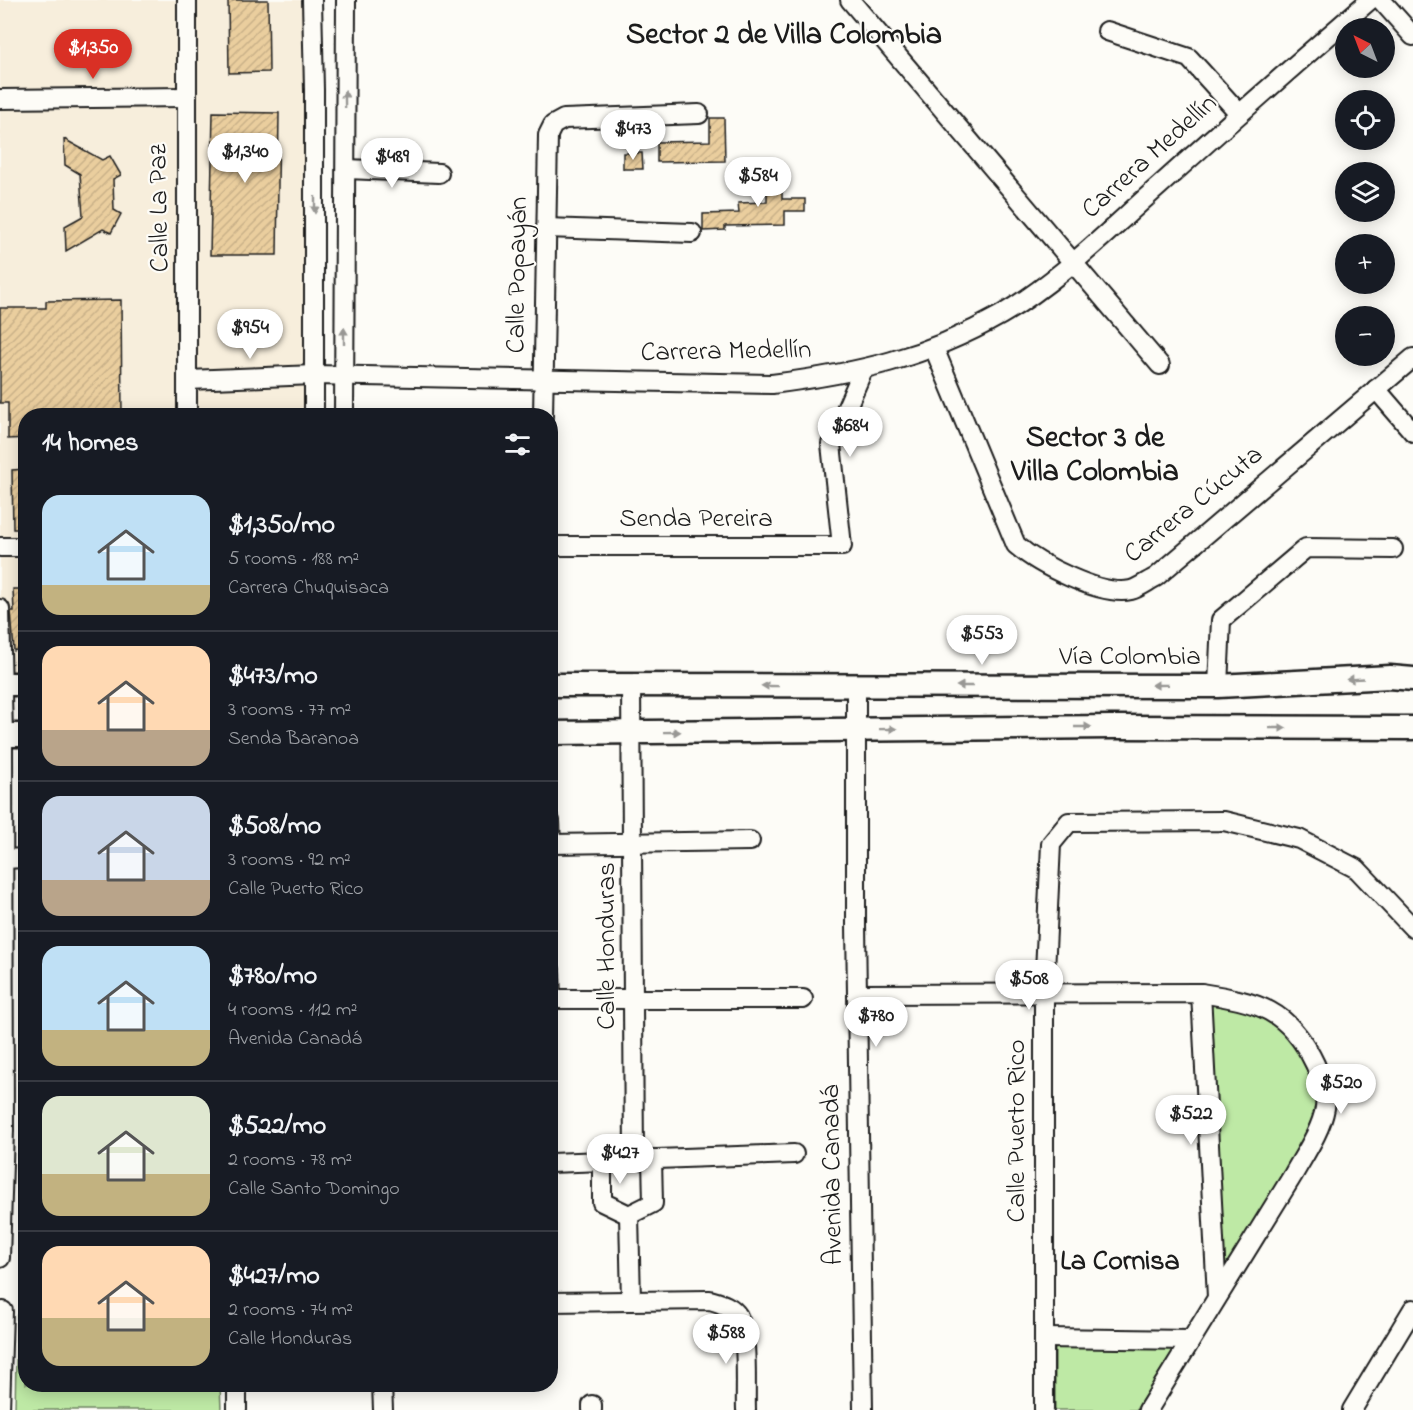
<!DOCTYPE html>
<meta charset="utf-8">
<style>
body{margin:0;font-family:"Indie Flower",sans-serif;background:#242831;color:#f1f3f6;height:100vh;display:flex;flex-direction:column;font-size:22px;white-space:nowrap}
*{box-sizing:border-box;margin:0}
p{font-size:20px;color:#9ea1a6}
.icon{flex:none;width:33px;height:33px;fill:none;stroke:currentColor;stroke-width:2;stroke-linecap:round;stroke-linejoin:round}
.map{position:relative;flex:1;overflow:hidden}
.details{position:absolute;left:18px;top:408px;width:540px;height:984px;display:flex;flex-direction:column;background:#171b24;border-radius:24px;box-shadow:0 3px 15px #0003}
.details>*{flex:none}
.needle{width:39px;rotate:318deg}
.controls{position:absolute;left:1335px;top:18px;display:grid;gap:12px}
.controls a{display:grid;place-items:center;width:60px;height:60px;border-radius:50%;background:#171b24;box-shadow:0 3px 15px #0003;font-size:30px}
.price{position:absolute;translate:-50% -51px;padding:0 14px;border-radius:21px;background:#fff;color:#222;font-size:20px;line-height:39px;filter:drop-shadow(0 2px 3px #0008)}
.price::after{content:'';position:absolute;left:50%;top:36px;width:18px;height:14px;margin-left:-9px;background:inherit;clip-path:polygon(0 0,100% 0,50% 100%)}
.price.active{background:#d93025;color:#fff}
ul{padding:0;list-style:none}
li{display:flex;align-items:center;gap:18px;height:150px;padding:0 24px}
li+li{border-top:2px solid #363941}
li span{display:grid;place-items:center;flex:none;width:168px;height:120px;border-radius:18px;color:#555}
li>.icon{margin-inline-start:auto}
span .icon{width:72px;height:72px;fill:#fffc;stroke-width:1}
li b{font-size:26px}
h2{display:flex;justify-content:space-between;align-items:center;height:72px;padding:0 24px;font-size:26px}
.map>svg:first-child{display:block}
.built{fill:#f7eedc}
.green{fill:#bee9a5;stroke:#6d8260;stroke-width:1.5}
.building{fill:url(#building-hatch);stroke:#1c1c1c;stroke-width:1.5}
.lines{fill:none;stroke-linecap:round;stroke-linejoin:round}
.minor-casing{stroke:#1c1c1c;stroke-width:22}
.major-casing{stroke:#1c1c1c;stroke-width:27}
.minor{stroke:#fdfcf7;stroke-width:18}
.major{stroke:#fdfcf7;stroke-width:22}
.oneway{fill:#989794}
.labels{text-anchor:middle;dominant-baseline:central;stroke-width:4.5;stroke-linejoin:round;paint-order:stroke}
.street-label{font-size:27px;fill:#1c1c1c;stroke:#fdfcf7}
.neighbourhood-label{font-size:28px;font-weight:bold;fill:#1c1c1c;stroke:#fdfcf7}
.quarter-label{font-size:30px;font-weight:bold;fill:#1c1c1c;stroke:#fdfcf7}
</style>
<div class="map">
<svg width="1413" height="1410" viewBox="0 0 1413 1410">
<defs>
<pattern id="building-hatch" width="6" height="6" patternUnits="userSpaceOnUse" patternTransform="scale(1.5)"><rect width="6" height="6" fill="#eace9e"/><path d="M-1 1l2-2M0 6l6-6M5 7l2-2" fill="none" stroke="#c8b088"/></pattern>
</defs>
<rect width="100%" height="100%" fill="#fdfcf7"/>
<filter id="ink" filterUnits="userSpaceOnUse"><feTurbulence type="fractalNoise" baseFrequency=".0167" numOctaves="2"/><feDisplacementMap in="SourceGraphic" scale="12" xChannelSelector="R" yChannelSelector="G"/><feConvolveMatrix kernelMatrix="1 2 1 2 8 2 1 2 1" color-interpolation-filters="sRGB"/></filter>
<g filter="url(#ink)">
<polygon class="built" points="0,0 312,0 314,415 26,416 25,684 0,684"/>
<g class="green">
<path d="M1207 1000C1220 1002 1236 1002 1248 1007 1283 1021 1326 1066 1316 1107 1301 1161 1251 1226 1221 1275Z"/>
<polygon points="17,1315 25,1315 26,1384 220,1385 221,1410 15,1410"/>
<polygon points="1055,1347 1174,1349 1136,1410 1055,1410"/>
</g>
<g class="building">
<polygon points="228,0 268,0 269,72 229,73"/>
<polygon points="213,112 279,113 277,255 210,255"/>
<polygon points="710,118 724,118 725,161 657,162 657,142 710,141"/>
<polygon points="64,139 102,160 110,156 121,175 113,179 114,210 121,214 111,233 103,229 66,251 65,226 83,216 80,174 65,165"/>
<polygon points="623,153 642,153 643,169 623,169"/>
<polygon points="767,167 782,167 782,199 805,199 805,211 785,211 785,225 725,226 725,230 703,231 703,214 739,213 738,203 767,202"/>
<polygon points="121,300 122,416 26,416 26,438 8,439 8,403 0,403 0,308 46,308 46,301"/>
<polygon points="26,469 26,529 13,529 12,470"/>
<polygon points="13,589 26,589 26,646 14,651 11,611 14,611"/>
</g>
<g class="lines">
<defs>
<g id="minor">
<polyline points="187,0 187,416"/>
<polyline points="312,0 314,90 314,416"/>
<polyline points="850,0 1160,365"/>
<polyline points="1381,0 1413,36"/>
<polyline points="1107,31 1189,58 1239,113"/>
<polyline points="0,99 186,97"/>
<polyline points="347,169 439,173"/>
<polyline points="546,228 692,233"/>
<path d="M934 348 1016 545C1038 564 1101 597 1131 590 1139 588 1148 581 1156 577L1413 358"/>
<path d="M188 380 314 375 772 384C858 373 925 358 1001 315 1059 281 1109 230 1159 186 1229 123 1299 61 1370 0"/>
<polyline points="1376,389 1413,432"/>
<polyline points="344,416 346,0"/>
<polyline points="543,416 548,135 553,125 564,119 699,114"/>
<polyline points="550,546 842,546 831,444 863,370"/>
<polyline points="0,547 26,547"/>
<polyline points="0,609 3,735 4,1130 0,1258"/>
<polyline points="631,684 634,1160"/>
<polyline points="856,686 856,925 863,1410"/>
<polyline points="1218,686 1221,620 1306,548 1393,549"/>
<polyline points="550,821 551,844 750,841"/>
<polyline points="3,859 26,858"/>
<polyline points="550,970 551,999 803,999"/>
<polyline points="1201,993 1217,1297"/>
<path d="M857 994 1201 993C1258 1002 1289 1009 1315 1064 1321 1077 1327 1094 1325 1108 1321 1131 1304 1155 1293 1175L1148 1410"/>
<polyline points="602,1161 602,1202 629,1215 653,1203 652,1159"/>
<polyline points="550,1163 794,1154"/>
<polyline points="629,1215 631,1301"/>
<path d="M550 1302 710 1300C720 1303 732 1306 738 1316 749 1337 745 1385 746 1410"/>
<polyline points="1045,1338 1191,1340"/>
<polyline points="382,1384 383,1410"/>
<polyline points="592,1405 592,1410"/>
<polyline points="0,1410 3,1311"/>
<polyline points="237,1410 237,1384"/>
<polyline points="1044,1410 1044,993 1051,844 1069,822 1224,821 1299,839 1357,869 1413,928"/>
<polyline points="1352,1410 1413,1309"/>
</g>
<g id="major">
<polyline points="0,684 26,684"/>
<polyline points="550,685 1218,686 1390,677 1413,679"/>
<polyline points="550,733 1112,727 1413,728"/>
<polyline points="0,735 26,735"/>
</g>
</defs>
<use href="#minor" class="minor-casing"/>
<use href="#major" class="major-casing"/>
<use href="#minor" class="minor"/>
<use href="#major" class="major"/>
</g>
<defs><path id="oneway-solid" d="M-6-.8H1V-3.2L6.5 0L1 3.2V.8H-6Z" transform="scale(1.5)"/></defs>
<g class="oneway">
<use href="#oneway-solid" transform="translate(345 99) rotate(-91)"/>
<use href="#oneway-solid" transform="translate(315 205) rotate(90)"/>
<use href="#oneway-solid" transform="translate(344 336) rotate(-90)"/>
<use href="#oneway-solid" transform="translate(1355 679) rotate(177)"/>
<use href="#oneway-solid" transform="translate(1160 685) rotate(179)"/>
<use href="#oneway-solid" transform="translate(770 686) rotate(-179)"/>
<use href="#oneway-solid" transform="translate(965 686) rotate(180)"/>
<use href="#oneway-solid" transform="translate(1083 727)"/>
<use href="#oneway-solid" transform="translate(1278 728)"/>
<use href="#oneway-solid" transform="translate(888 729) rotate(-1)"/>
<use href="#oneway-solid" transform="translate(672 732) rotate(-1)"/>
</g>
</g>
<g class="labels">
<g class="street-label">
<text transform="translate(1150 157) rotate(-42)">Carrera Medellín</text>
<text transform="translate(160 208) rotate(-91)">Calle La Paz</text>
<text transform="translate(518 275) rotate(-89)">Calle Popayán</text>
<text transform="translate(726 352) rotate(-1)">Carrera Medellín</text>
<text transform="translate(1194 505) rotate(-39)">Carrera Cúcuta</text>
<text x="696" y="519">Senda Pereira</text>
<text x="1130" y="657">Vía Colombia</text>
<text transform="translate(607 946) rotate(-90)">Calle Honduras</text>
<text transform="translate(1017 1131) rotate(-90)">Calle Puerto Rico</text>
<text transform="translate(833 1175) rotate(-91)">Avenida Canadá</text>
</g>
<g class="neighbourhood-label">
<text x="1120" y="1262">La Cornisa</text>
</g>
<g class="quarter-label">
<text x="784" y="36">Sector 2 de Villa Colombia</text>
<text x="1095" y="439">Sector 3 de<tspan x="1095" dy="34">Villa Colombia</tspan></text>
</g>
</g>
</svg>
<div class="controls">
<a><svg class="needle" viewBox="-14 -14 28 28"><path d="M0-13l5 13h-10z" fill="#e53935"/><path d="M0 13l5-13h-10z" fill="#9ea1a6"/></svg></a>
<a><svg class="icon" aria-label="locate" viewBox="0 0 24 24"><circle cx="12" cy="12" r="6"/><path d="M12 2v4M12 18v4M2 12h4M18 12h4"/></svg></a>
<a><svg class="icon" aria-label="layers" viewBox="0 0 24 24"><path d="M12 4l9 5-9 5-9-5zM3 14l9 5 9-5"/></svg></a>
<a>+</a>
<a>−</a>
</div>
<b class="price active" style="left:93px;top:80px">$1,350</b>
<b class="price" style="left:633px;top:161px">$473</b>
<b class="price" style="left:245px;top:184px">$1,340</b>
<b class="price" style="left:392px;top:189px">$489</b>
<b class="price" style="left:758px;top:208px">$584</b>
<b class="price" style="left:250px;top:360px">$954</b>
<b class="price" style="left:850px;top:458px">$684</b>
<b class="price" style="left:982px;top:666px">$553</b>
<b class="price" style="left:1029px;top:1011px">$508</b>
<b class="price" style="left:876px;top:1048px">$780</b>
<b class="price" style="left:1341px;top:1115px">$520</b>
<b class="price" style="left:1191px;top:1146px">$522</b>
<b class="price" style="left:620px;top:1185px">$427</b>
<b class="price" style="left:726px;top:1365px">$588</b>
<section class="details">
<h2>14 homes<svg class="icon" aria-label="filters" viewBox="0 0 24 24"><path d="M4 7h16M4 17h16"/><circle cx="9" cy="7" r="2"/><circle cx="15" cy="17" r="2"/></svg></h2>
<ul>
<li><span style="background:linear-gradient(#bfe0f5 75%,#c2b280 0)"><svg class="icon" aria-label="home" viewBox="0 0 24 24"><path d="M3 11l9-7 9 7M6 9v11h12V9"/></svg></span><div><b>$1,350/mo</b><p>5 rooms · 188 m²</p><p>Carrera Chuquisaca</p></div></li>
<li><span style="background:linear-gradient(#ffd9b3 70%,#b9a48a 0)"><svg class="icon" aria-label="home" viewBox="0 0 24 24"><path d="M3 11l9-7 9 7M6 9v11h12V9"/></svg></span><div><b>$473/mo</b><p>3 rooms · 77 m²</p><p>Senda Baranoa</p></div></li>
<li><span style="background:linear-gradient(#c9d6e8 70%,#b9a48a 0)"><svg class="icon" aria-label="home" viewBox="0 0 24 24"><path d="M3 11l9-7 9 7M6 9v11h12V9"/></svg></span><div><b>$508/mo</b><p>3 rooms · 92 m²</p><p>Calle Puerto Rico</p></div></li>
<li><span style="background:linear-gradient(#bfe0f5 70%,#c2b280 0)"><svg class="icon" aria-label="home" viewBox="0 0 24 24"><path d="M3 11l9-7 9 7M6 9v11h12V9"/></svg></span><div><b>$780/mo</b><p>4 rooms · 112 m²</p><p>Avenida Canadá</p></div></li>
<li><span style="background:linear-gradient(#dfe7d0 65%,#c2b280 0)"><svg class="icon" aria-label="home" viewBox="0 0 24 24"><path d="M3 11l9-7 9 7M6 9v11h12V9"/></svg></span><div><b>$522/mo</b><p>2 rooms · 78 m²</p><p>Calle Santo Domingo</p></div></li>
<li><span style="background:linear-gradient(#ffd9b3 60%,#c2b280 0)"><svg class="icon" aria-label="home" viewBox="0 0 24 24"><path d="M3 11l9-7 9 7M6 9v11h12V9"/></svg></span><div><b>$427/mo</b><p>2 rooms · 74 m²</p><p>Calle Honduras</p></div></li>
</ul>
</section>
</div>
